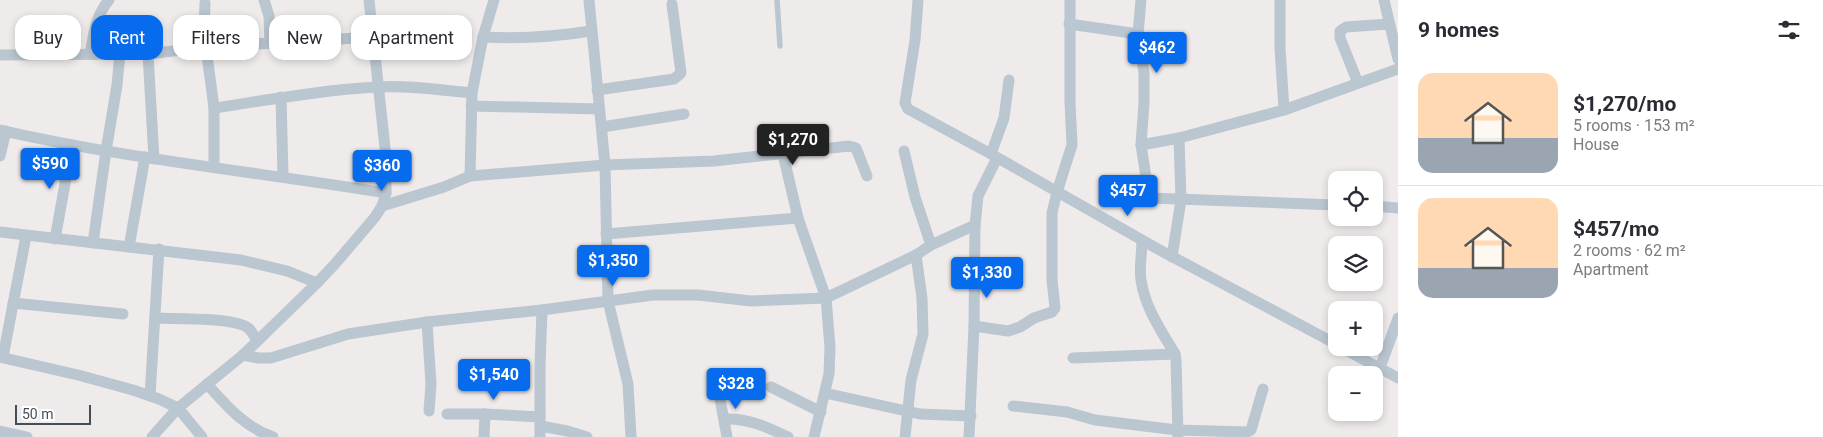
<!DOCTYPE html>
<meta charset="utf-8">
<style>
body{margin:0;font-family:Roboto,sans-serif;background:#f2f2f3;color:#2b2b33;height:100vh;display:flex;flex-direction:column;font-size:19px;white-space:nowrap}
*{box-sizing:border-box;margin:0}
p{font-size:16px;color:#7c7c81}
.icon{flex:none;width:28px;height:28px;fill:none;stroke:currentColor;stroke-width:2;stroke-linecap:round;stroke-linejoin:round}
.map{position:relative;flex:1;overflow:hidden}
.side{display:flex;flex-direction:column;background:#fff;width:425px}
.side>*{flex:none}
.hud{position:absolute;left:15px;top:15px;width:475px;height:45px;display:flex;gap:10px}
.fabs{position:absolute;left:1328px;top:171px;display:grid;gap:10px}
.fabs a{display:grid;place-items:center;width:55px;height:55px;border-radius:10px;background:#fff;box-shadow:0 2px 8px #0003;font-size:25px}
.scale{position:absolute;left:15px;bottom:12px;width:76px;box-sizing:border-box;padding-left:5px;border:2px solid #424f5b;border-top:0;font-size:14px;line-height:18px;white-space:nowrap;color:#424f5b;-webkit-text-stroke:4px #fff;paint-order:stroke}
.price{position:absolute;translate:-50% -42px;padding:0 11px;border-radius:5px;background:#076bed;color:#fff;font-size:16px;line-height:32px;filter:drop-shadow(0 1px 2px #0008)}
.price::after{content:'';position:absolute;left:50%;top:30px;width:15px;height:11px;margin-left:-8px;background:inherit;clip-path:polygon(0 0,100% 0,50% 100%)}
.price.current{background:#222;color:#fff}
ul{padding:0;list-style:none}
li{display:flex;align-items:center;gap:15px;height:125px;padding:0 20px}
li+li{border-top:1px solid #e1e1e2}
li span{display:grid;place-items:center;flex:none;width:140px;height:100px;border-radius:15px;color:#555}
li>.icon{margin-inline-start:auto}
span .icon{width:60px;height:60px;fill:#fffc;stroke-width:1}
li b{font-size:21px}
h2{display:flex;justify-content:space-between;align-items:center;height:60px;padding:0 20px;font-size:21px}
.chip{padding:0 18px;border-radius:15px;background:#fff;box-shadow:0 2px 8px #0003;font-size:18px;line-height:45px}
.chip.current{background:#076bed;color:#fff}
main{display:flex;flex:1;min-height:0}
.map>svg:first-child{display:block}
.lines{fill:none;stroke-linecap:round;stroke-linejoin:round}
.service{stroke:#bac6d0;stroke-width:5.5}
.minor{stroke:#bac6d0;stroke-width:11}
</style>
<main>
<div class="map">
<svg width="1398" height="437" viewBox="0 0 1398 437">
<rect width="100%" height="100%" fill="#efebeb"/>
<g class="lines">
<polyline class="service" points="777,0 780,46"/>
<g class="minor">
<polyline points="264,0 269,16 270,43"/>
<polyline points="369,0 386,157 386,193"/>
<polyline points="589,0 605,165 608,301 628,384 631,437"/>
<polyline points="918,0 915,40 905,103 908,109 991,154 1156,248 1336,344"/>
<polyline points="1141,0 1138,34 1144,73 1144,103 1141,145 1149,196 1151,198 1336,205"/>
<polyline points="1280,0 1280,48 1284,110"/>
<polyline points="1384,0 1398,59"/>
<polyline points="205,3 204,32 214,108 214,166"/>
<polyline points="1069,24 1138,34"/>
<path d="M483 37C520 39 554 37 591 31"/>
<path d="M90 54C94 33 95 17 109 0"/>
<polyline points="148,54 154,159"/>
<polyline points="0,55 148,54 206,47 373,37"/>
<polyline points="1358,83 1340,38 1340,31 1346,27 1389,24"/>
<polyline points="597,90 674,79 681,73 672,4"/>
<polyline points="281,97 283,176"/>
<polyline points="471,106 599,109"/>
<path d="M214 108C268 100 322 90 377 87 408 85 440 90 472 93"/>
<polyline points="602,127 684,114"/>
<path d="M0 130C127 159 257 172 386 193L382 206"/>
<polyline points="1141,145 1179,138 1284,110 1398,69"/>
<polyline points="904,151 915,197 931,245"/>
<polyline points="783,154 798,218 826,298 830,347 829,374 814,437"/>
<polyline points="991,154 1004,118 1009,80"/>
<polyline points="0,156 6,131"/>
<polyline points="470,176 472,93 483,37 494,0"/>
<polyline points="1374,206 1398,208"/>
<polyline points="0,232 241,260 287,271 317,283"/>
<polyline points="606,234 798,218"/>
<polyline points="55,239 72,145"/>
<path d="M1142 241C1142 253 1139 268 1141 280 1145 308 1161 330 1175 354L1176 360 1178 437"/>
<polyline points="93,243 106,151 117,85 120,53"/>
<polyline points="129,247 145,157"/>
<polyline points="1172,257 1181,200 1179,138"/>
<polyline points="13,303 123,314"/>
<path d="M155 318C174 319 234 317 248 328 252 331 254 336 257 340"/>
<polyline points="427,322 431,384 429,411"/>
<polyline points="974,326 1008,331 1020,327 1034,318 1052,312 1055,308 1052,280 1052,213 1057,192 1072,145 1070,102 1070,0"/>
<polyline points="1342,348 1398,378"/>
<polyline points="243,355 258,358 271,358 348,334 427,322 542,310 653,295 698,295 751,301 826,298 916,255 931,245 975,225"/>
<polyline points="0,357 78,375 133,390 159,399 178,408 202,437"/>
<polyline points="3,357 26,236"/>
<polyline points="1073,358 1175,354"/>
<polyline points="1380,368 1398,318"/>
<path d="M207 384C228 407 243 426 273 437"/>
<polyline points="771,387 821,412"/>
<polyline points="718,388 727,437"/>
<polyline points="825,393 920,414 971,416"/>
<polyline points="150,396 159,249"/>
<polyline points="1013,406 1067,412 1095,420 1177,430 1247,432 1251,430 1263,389"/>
<polyline points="447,414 485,414 540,417"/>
<path d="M725 419C748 418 767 427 788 437"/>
<polyline points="541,426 567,431 587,437"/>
<polyline points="0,431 27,437"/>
<polyline points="152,437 178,408 243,355 317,283 335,264 375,217 382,206 444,187 470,176 605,165 714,161 849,146 856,148 867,176"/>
<polyline points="484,437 485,414"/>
<polyline points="540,437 540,365 542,310"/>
<polyline points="905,437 911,380 923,334 922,298 916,255"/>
<polyline points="969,437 974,326 975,225 978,196 997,158"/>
</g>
</g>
</svg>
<div class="fabs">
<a><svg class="icon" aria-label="locate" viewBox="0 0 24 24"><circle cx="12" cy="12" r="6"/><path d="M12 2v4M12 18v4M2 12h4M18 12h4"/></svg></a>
<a><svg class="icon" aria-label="layers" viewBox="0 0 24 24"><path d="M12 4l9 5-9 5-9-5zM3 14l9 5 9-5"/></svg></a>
<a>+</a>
<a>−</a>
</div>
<div class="scale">50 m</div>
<b class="price" style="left:1157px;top:74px">$462</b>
<b class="price current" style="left:793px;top:166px">$1,270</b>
<b class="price" style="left:50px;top:190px">$590</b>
<b class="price" style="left:382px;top:192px">$360</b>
<b class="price" style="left:1128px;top:217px">$457</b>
<b class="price" style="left:613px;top:287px">$1,350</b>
<b class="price" style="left:987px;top:299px">$1,330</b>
<b class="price" style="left:494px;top:401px">$1,540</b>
<b class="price" style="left:736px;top:410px">$328</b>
<div class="hud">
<a class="chip">Buy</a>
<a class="chip current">Rent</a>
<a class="chip">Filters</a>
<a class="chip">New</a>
<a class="chip">Apartment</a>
</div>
</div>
<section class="side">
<h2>9 homes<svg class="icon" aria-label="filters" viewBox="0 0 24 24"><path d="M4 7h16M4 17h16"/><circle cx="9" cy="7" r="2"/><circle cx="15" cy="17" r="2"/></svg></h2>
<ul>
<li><span style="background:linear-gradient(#ffd9b3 65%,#9aa5b1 0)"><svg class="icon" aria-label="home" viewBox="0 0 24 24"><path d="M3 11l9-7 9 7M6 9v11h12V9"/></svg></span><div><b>$1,270/mo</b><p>5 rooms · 153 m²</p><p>House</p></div></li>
<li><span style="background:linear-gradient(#ffd9b3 70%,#9aa5b1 0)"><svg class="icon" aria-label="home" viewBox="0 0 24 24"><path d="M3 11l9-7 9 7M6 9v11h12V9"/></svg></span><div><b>$457/mo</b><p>2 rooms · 62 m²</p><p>Apartment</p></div></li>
</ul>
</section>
</main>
